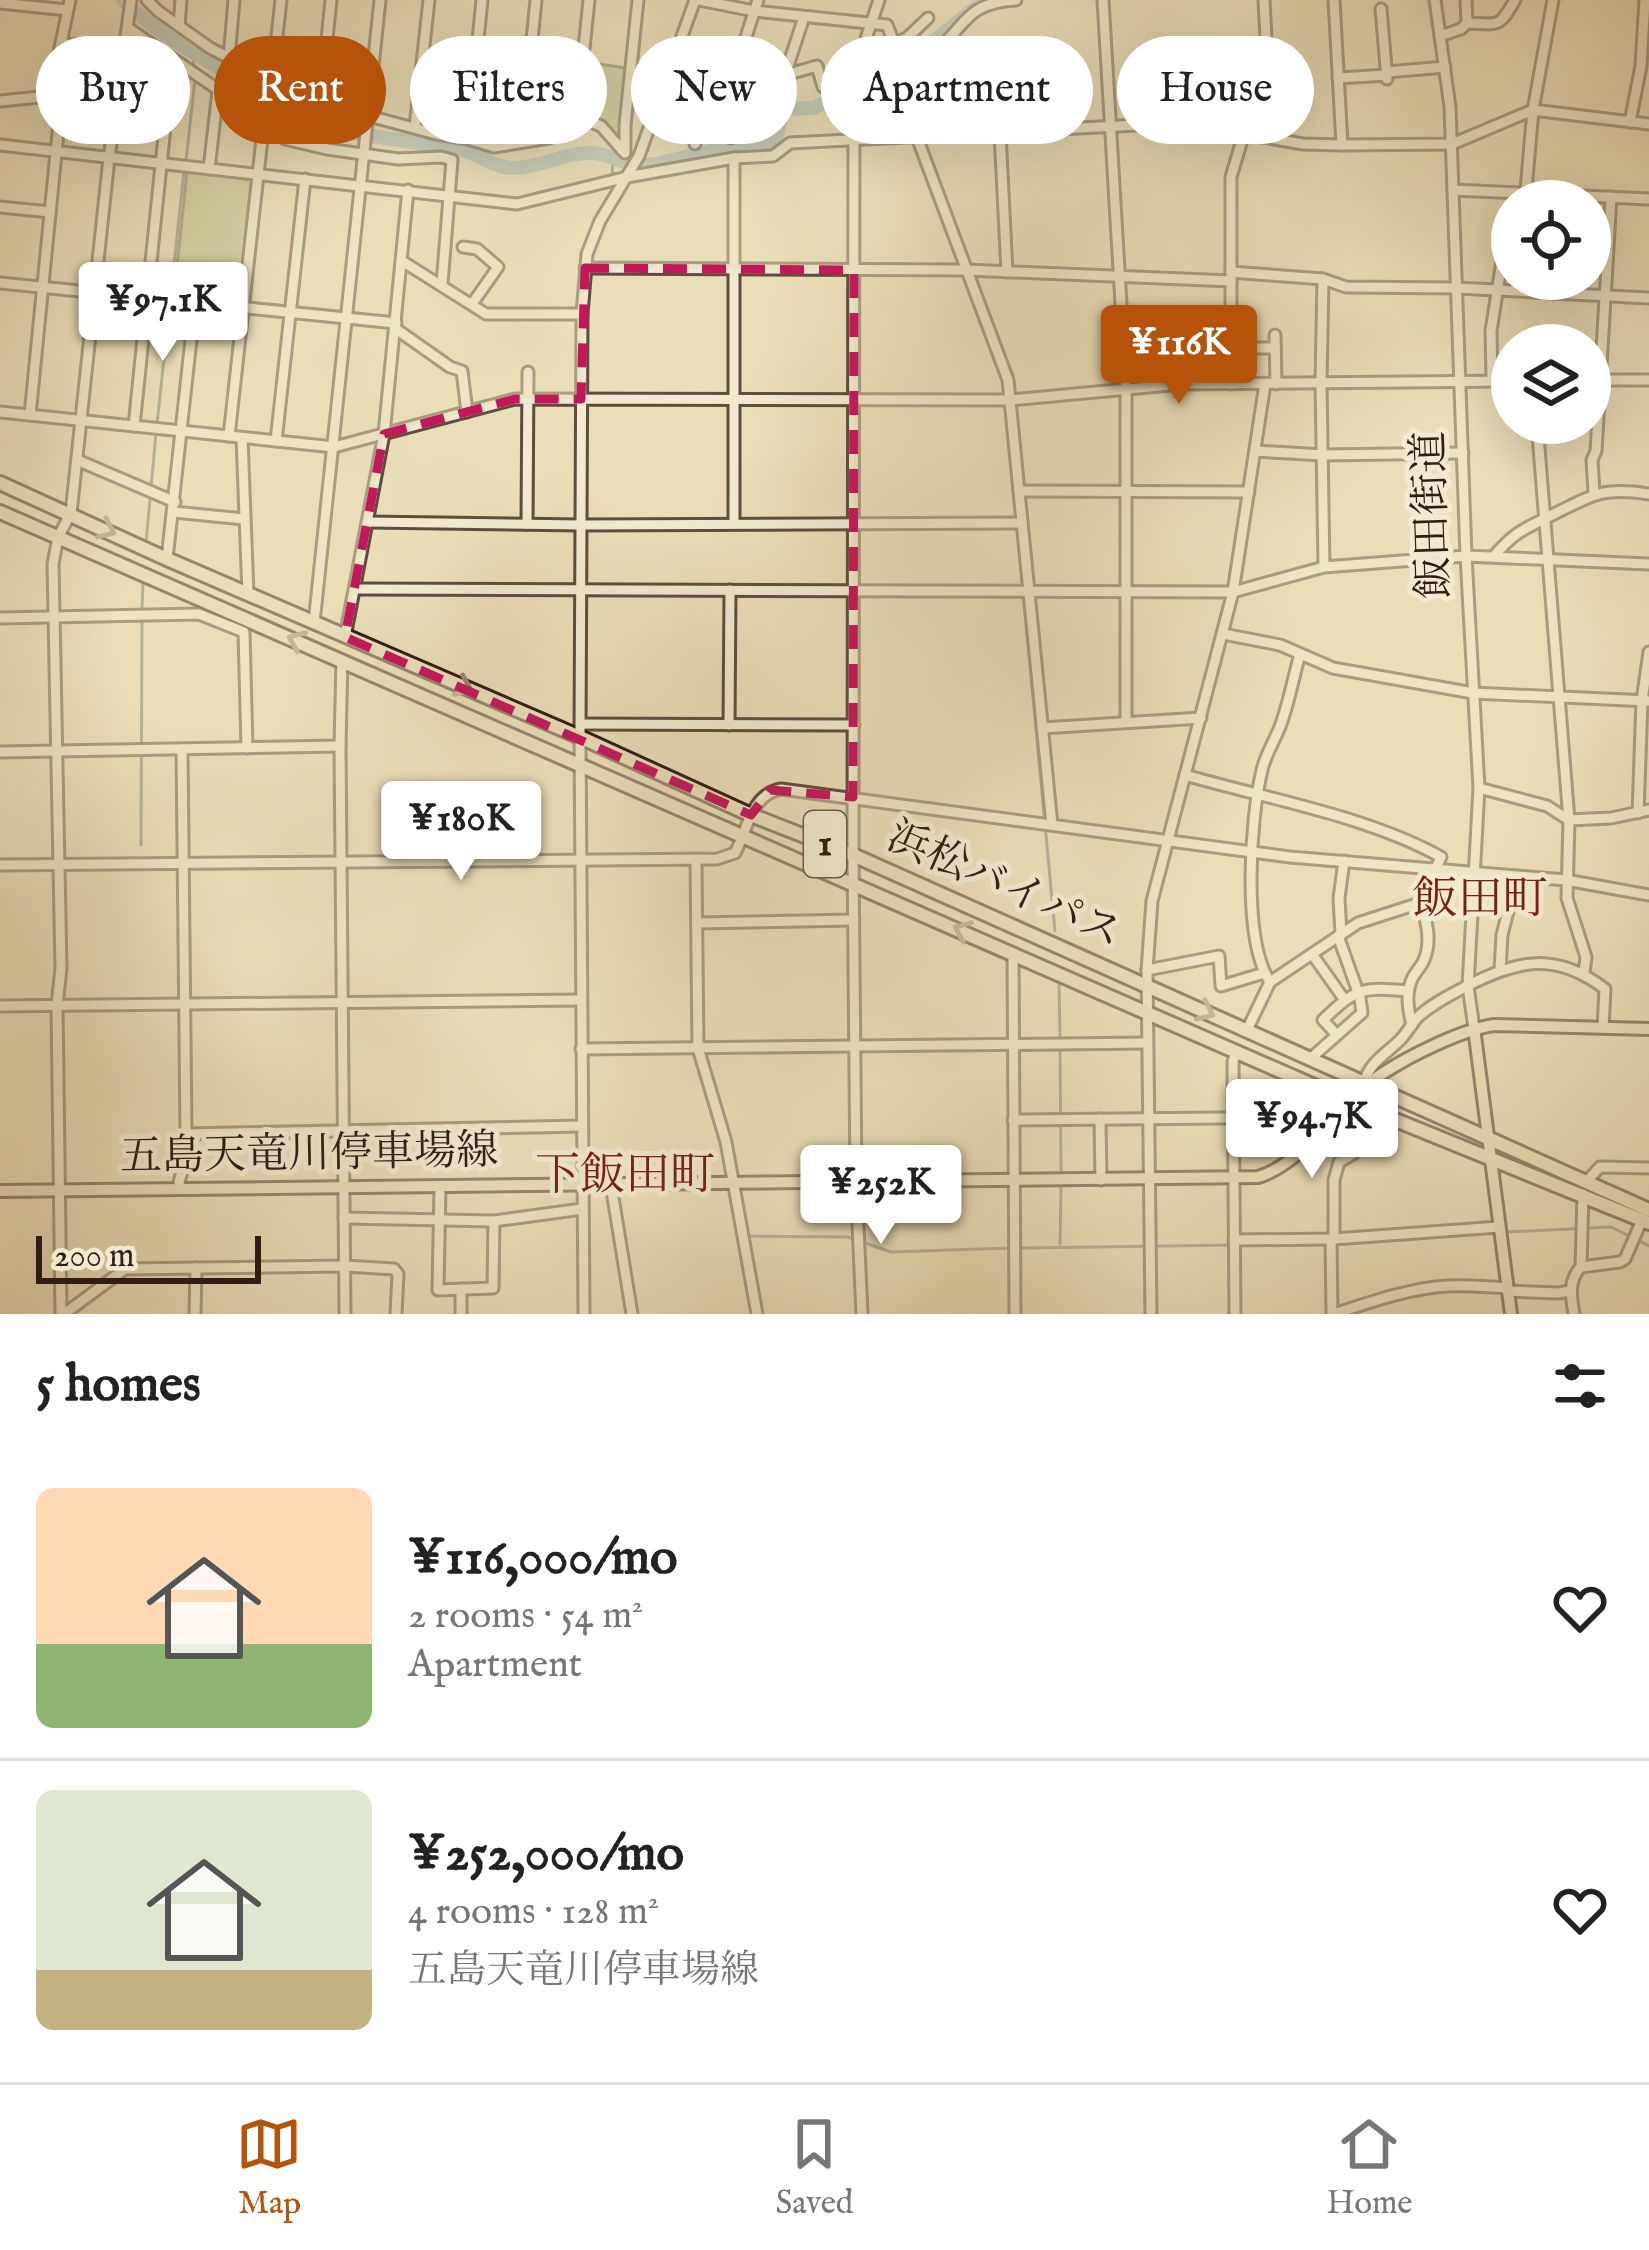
<!DOCTYPE html>
<meta charset="utf-8">
<style>
body{margin:0;font-family:"IM FELL English","Noto Serif JP",serif;background:#f6f6f6;color:#222;height:100vh;display:flex;flex-direction:column;font-size:45px;white-space:nowrap}
*{box-sizing:border-box;margin:0}
p{font-size:39px;color:#767676}
.icon{flex:none;width:66px;height:66px;fill:none;stroke:currentColor;stroke-width:2;stroke-linecap:round;stroke-linejoin:round}
.map{position:relative;height:1314px;overflow:hidden}
.panel{display:flex;flex-direction:column;background:#fff;flex:1}
.panel>*{flex:none}
.top-card{position:absolute;left:36px;top:36px;width:1578px;height:108px;display:flex;gap:24px}
.buttons{position:absolute;left:1491px;top:180px;display:grid;gap:24px}
.buttons a{display:grid;place-items:center;width:120px;height:120px;border-radius:50%;background:#fff;box-shadow:0 12px 48px #0002;font-size:60px}
.scale{position:absolute;left:36px;bottom:30px;width:225px;box-sizing:border-box;padding-left:12px;border:6px solid #2f1d16;border-top:0;font-size:33px;line-height:42px;white-space:nowrap;color:#2f1d16;-webkit-text-stroke:9px #f1ead1;paint-order:stroke}
.price{position:absolute;translate:-50% -102px;padding:0 27px;border-radius:12px;background:#fff;color:#222;font-size:39px;line-height:78px;filter:drop-shadow(0 3px 6px #0008)}
.price::after{content:'';position:absolute;left:50%;top:72px;width:36px;height:27px;margin-left:-18px;background:inherit;clip-path:polygon(0 0,100% 0,50% 100%)}
.price.selected{background:#b45309;color:#fff}
ul{padding:0;list-style:none}
li{display:flex;align-items:center;gap:36px;height:300px;padding:0 36px}
li+li{border-top:3px solid #e0e0e0}
li span{display:grid;place-items:center;flex:none;width:336px;height:240px;border-radius:18px;color:#555}
li>.icon{margin-inline-start:auto}
span .icon{width:144px;height:144px;fill:#fffc;stroke-width:1}
li b{font-size:51px}
h2{display:flex;justify-content:space-between;align-items:center;height:144px;padding:0 36px;font-size:51px}
.tag{padding:0 42px;border-radius:54px;background:#fff;box-shadow:0 12px 48px #0002;font-size:42px;line-height:108px}
.tag.selected{background:#b45309;color:#fff}
.dock{display:flex;justify-content:space-around;align-items:center;height:168px;border-top:3px solid #e0e0e0;background:#fff;font-size:33px;color:#767676}
.dock a{display:grid;justify-items:center;gap:6px}
.dock .selected{color:#b45309}
.map>svg:first-child{display:block}
.green{fill:#b8c18e;stroke:#746f52;stroke-width:3}
.lines{fill:none;stroke-linecap:round;stroke-linejoin:round}
.stream{stroke:#717b78;stroke-width:3}
.river{stroke:#9db9ba;stroke-width:14}
.minor-casing{stroke:#5e4d3e;stroke-width:15}
.major-casing{stroke:#2f1d16;stroke-width:16}
.highway-casing{stroke:#2f1d16;stroke-width:18}
.minor{stroke:#f1ead1;stroke-width:9}
.major{stroke:#eadeb8;stroke-width:10}
.highway{stroke:#eadeb8;stroke-width:12}
.oneway{stroke:#96876f}
.marked{fill:none;stroke:#c2185b;stroke-width:9;stroke-dasharray:24 15;stroke-linejoin:round}
.labels{text-anchor:middle;dominant-baseline:central;stroke-width:10;stroke-linejoin:round;paint-order:stroke}
.shield{fill:#f1ead1;stroke:#695a4e;stroke-width:3}
.shield-label{font-size:39px;font-weight:bold;fill:#2f1d16}
.street-label{font-size:42px;fill:#2f1d16;stroke:#f1ead1}
.neighbourhood-label{font-size:45px;fill:#7a1f14;stroke:#f1ead1}
</style>
<div class="map">
<svg width="1649" height="1314" viewBox="0 0 1649 1314">
<rect width="100%" height="100%" fill="#eadeb8"/>
<filter id="stains"><feTurbulence type="fractalNoise" baseFrequency=".00167" numOctaves="4"/><feColorMatrix values="0 0 0 0 .2 0 0 0 0 .09 0 0 0 0 .02 0 0 0 .5 -.17"/></filter>
<radialGradient id="worn" r=".72"><stop offset=".6" stop-color="#630" stop-opacity="0"/><stop offset="1" stop-color="#630" stop-opacity=".3"/></radialGradient>
<g class="green">
<path d="M586 62 626 68 620 135 616 138C605 126 596 117 580 113Z"/>
<polygon points="191,170 250,176 252,179 239,297 235,300 174,294 187,172"/>
</g>
<g class="lines">
<g class="stream">
<polyline points="885,64 890,76"/>
<polyline points="193,66 194,54"/>
<polyline points="901,108 910,133"/>
<polyline points="913,142 946,228"/>
<polyline points="186,161 195,79"/>
<polyline points="612,176 613,160"/>
<polyline points="1006,401 1016,517"/>
<polyline points="157,424 184,171"/>
<polyline points="1017,527 1055,931"/>
<polyline points="146,543 156,433"/>
<polyline points="142,609 143,583"/>
<polyline points="141,845 142,619"/>
<polyline points="1059,983 1060,1040"/>
<polyline points="1060,1049 1061,1174"/>
<polyline points="1506,1232 1611,1227 1649,1246"/>
<polyline points="747,1236 848,1237 891,1252 1010,1248"/>
<polyline points="1386,1240 1496,1232"/>
<polyline points="1060,1244 1061,1187"/>
<polyline points="1020,1248 1310,1244"/>
</g>
<path class="river" d="M123 0C154 31 192 51 228 74 260 93 289 116 325 126 369 139 416 140 461 150 479 154 492 167 512 168 541 168 565 152 593 153 610 154 626 166 646 165 673 163 699 150 727 149 740 148 762 152 772 143 780 136 778 119 784 109L814 108 832 98 850 80 875 65 908 62 985 0"/>
<defs>
<g id="minor">
<polyline points="147,0 158,11 210,48 272,80 369,116 436,134 468,139 494,147 549,138 577,116 589,0"/>
<polyline points="699,0 754,11 887,25 900,58"/>
<path d="M1016 0C963 3 966 28 929 58 918 67 906 70 894 76L1008 380 1052 825"/>
<polyline points="1103,0 1126,388 1126,722"/>
<polyline points="1334,0 1342,145"/>
<polyline points="1435,0 1450,107 1466,556 1479,788 1468,986 1474,1028"/>
<polyline points="1466,0 1467,23"/>
<polyline points="0,3 67,10"/>
<polyline points="1381,9 1387,79"/>
<polyline points="179,26 181,0"/>
<polyline points="128,28 264,121 285,139 327,149 398,159 441,157 452,160 442,284"/>
<path d="M1440 36 1461 29 1467 23C1500 24 1498 29 1515 0"/>
<polyline points="894,43 907,38 928,18"/>
<polyline points="63,44 124,48"/>
<polyline points="229,58 234,0"/>
<polyline points="1387,72 1445,67"/>
<polyline points="785,75 817,66 823,87"/>
<polyline points="1338,78 1387,75"/>
<polyline points="272,80 281,0"/>
<polyline points="321,97 331,0"/>
<polyline points="786,97 785,75 804,17"/>
<polyline points="0,101 50,96"/>
<polyline points="577,116 601,126 623,151"/>
<polyline points="1630,122 1641,66 1645,0"/>
<polyline points="415,127 429,0"/>
<polyline points="1000,133 1007,272"/>
<polyline points="731,138 731,83 758,0"/>
<polyline points="468,139 482,0"/>
<polyline points="522,141 536,0"/>
<polyline points="695,144 697,104 733,103"/>
<polyline points="0,145 517,204 627,177 734,158 773,156 790,143 1157,124 1199,126 1303,144 1342,145 1452,144 1533,110 1649,124"/>
<polyline points="625,153 625,125 638,0"/>
<polyline points="209,169 218,91"/>
<polyline points="1453,190 1649,199"/>
<polyline points="1525,201 1533,110 1553,0"/>
<polyline points="0,207 50,212"/>
<polyline points="463,247 477,249 498,267 472,304"/>
<polyline points="402,261 486,314 582,314"/>
<polyline points="585,268 966,270 1231,281"/>
<polyline points="1231,272 1323,279 1346,287 1457,288 1649,298"/>
<polyline points="1323,279 1321,383 1324,567"/>
<polyline points="0,283 396,323"/>
<polyline points="396,329 450,367 462,371 467,412"/>
<polyline points="1275,335 1276,384"/>
<polyline points="1231,348 1275,348"/>
<polyline points="1492,380 1491,331 1504,248 1512,238"/>
<polyline points="1590,380 1649,380"/>
<polyline points="1231,384 1231,177 1267,56 1264,0"/>
<polyline points="0,412 334,447 515,399 1010,400 1181,384 1512,381"/>
<polyline points="30,415 59,123 50,96 70,0"/>
<polyline points="1537,423 1569,820 1567,898 1586,957 1584,973"/>
<polyline points="134,426 172,59"/>
<polyline points="229,436 264,121"/>
<polyline points="242,438 248,594"/>
<polyline points="276,441 305,179"/>
<polyline points="1255,451 1323,455 1463,453"/>
<polyline points="77,460 175,502"/>
<polyline points="1019,491 1249,492"/>
<polyline points="1594,493 1592,460 1596,451 1611,197"/>
<polyline points="174,512 244,519"/>
<polyline points="368,522 582,525 1022,523"/>
<polyline points="527,524 528,372"/>
<polyline points="734,524 734,158"/>
<path d="M1493 557C1516 530 1525 529 1556 513 1594 494 1604 487 1649 494"/>
<polyline points="167,559 195,303"/>
<polyline points="355,589 1233,592 1324,567 1466,556 1649,564"/>
<polyline points="0,618 199,614 244,632 247,748"/>
<polyline points="314,623 380,0"/>
<polyline points="1223,634 1280,645 1333,668 1473,693 1649,701"/>
<polyline points="345,637 384,434 408,190"/>
<polyline points="342,660 340,746 345,1314"/>
<polyline points="581,724 854,725"/>
<polyline points="729,725 730,590"/>
<polyline points="1042,728 1201,718"/>
<polyline points="0,752 340,746"/>
<path d="M1185 775C1268 799 1367 816 1441 857L1420 903 1358 923 1270 982 1247 1030"/>
<polyline points="1479,788 1547,806 1569,820 1611,818 1649,810"/>
<polyline points="1638,813 1642,701 1649,652"/>
<polyline points="696,860 698,1048 726,1142 757,1314"/>
<path d="M0 865 717 859 735 853C748 829 751 794 781 789L1290 857 1566 880 1649 895"/>
<polyline points="697,923 854,920"/>
<polyline points="1341,934 1339,898 1344,861"/>
<polyline points="1338,936 1358,992"/>
<polyline points="1013,953 1015,1314"/>
<polyline points="1312,954 1344,999"/>
<polyline points="1147,970 1219,956 1221,986 1264,973"/>
<polyline points="1500,970 1502,935 1517,876"/>
<path d="M1270 982C1242 939 1250 820 1262 770 1266 752 1278 736 1283 718 1290 697 1294 675 1300 654"/>
<polyline points="0,1006 581,1000"/>
<path d="M1412 1025C1408 1009 1405 992 1413 977 1417 970 1421 967 1424 960 1432 941 1427 921 1420 903"/>
<path d="M1336 1034 1323 1020C1356 988 1362 987 1408 991"/>
<polyline points="581,1049 1147,1043"/>
<polyline points="1311,1058 1362,1013 1359,991"/>
<path d="M1364 1082C1370 1062 1386 1054 1400 1040 1407 1033 1411 1024 1417 1018 1430 1005 1450 995 1465 987 1518 960 1555 951 1605 989L1603 1028"/>
<polyline points="1100,1119 1101,1180"/>
<polyline points="1013,1120 1335,1117 1353,1154 1339,1162 1334,1180 1334,1239"/>
<polyline points="186,1134 582,1126"/>
<polyline points="1586,1182 1600,1167 1649,1168"/>
<polyline points="611,1185 632,1314"/>
<polyline points="440,1187 438,1290 493,1288 494,1221"/>
<polyline points="180,1189 179,1182 186,1158 186,1134 182,749"/>
<polyline points="344,1218 494,1221 582,1209"/>
<polyline points="1331,1239 1332,1314"/>
<polyline points="1234,1240 1334,1239 1499,1227"/>
<polyline points="1581,1267 1620,1262 1625,1259 1642,1220"/>
<polyline points="1507,1291 1558,1293 1570,1291"/>
<polyline points="61,1314 57,1005 61,968 53,564 58,537 71,513 109,158 131,0"/>
<polyline points="64,1314 125,1269 345,1266 394,1269 398,1274 396,1314"/>
<polyline points="195,1314 196,1268"/>
<polyline points="461,1314 461,1289"/>
<polyline points="584,1314 580,737 582,314 587,254 600,221 639,156 695,0"/>
<polyline points="862,1314 856,1182 853,855 854,92 855,71 879,0"/>
<polyline points="1151,1314 1147,970 1152,901 1233,592 1265,384"/>
<polyline points="1235,1314 1233,1062 1236,1051"/>
<path d="M1334 1314C1370 1302 1410 1288 1448 1286 1467 1285 1487 1287 1507 1288"/>
<path d="M1574 1314C1571 1297 1568 1280 1581 1267L1583 1194"/>
</g>
<g id="major">
<polyline points="1474,1028 1511,1314"/>
<path d="M0 1191 1258 1177C1299 1165 1334 1113 1366 1086 1393 1063 1459 1030 1494 1025L1649 1029"/>
</g>
<g id="highway">
<polyline points="0,483 167,559 580,737 751,815 853,855 1649,1210"/>
<polyline points="0,512 1351,1102 1649,1223"/>
</g>
</defs>
<use href="#minor" class="minor-casing"/>
<use href="#major" class="major-casing"/>
<use href="#highway" class="highway-casing"/>
<use href="#minor" class="minor"/>
<use href="#major" class="major"/>
<use href="#highway" class="highway"/>
</g>
<defs><path id="oneway-chevron" d="M-2-3.5L2.5 0L-2 3.5" fill="none" stroke-width="1.6" stroke-linecap="round" stroke-linejoin="round" transform="scale(3)"/></defs>
<g class="oneway">
<use href="#oneway-chevron" transform="translate(107 530) rotate(25)"/>
<use href="#oneway-chevron" transform="translate(296 640) rotate(-157)"/>
<use href="#oneway-chevron" transform="translate(464 687) rotate(23)"/>
<use href="#oneway-chevron" transform="translate(962 930) rotate(-157)"/>
<use href="#oneway-chevron" transform="translate(1206 1012) rotate(24)"/>
</g>
<path d="M0 0H1649V1314H0ZM585 268 854 270 853 797 770 790 751 815 345 637 384 434 515 399H581Z" fill="#eadeb8" fill-opacity=".55" fill-rule="evenodd"/>
<path class="marked" d="M585 268 854 270 853 797 770 790 751 815 345 637 384 434 515 399H581Z"/>
<g class="labels">
<rect class="shield" x="804" y="811" width="42" height="66" rx="9"/>
<g class="shield-label">
<text x="825" y="844">1</text>
</g>
<g class="street-label">
<text transform="translate(1433 515) rotate(-92)">飯田街道</text>
<text transform="translate(1004 886) rotate(24)">浜松バイパス</text>
<text transform="translate(309 1155) rotate(-1)">五島天竜川停車場線</text>
</g>
<g class="neighbourhood-label">
<text x="1480" y="900">飯田町</text>
<text x="625" y="1176">下飯田町</text>
</g>
</g>
<rect width="100%" height="100%" filter="url(#stains)"/>
<rect width="100%" height="100%" fill="url(#worn)"/>
</svg>
<div class="buttons">
<a><svg class="icon" aria-label="locate" viewBox="0 0 24 24"><circle cx="12" cy="12" r="6"/><path d="M12 2v4M12 18v4M2 12h4M18 12h4"/></svg></a>
<a><svg class="icon" aria-label="layers" viewBox="0 0 24 24"><path d="M12 4l9 5-9 5-9-5zM3 14l9 5 9-5"/></svg></a>
</div>
<div class="scale">200 m</div>
<b class="price" style="left:163px;top:364px">¥97.1K</b>
<b class="price selected" style="left:1179px;top:407px">¥116K</b>
<b class="price" style="left:461px;top:883px">¥180K</b>
<b class="price" style="left:1312px;top:1181px">¥94.7K</b>
<b class="price" style="left:881px;top:1247px">¥252K</b>
<div class="top-card">
<a class="tag">Buy</a>
<a class="tag selected">Rent</a>
<a class="tag">Filters</a>
<a class="tag">New</a>
<a class="tag">Apartment</a>
<a class="tag">House</a>
</div>
</div>
<section class="panel">
<h2>5 homes<svg class="icon" aria-label="filters" viewBox="0 0 24 24"><path d="M4 7h16M4 17h16"/><circle cx="9" cy="7" r="2"/><circle cx="15" cy="17" r="2"/></svg></h2>
<ul>
<li><span style="background:linear-gradient(#ffd9b3 65%,#8fb573 0)"><svg class="icon" aria-label="home" viewBox="0 0 24 24"><path d="M3 11l9-7 9 7M6 9v11h12V9"/></svg></span><div><b>¥116,000/mo</b><p>2 rooms · 54 m²</p><p>Apartment</p></div><svg class="icon" aria-label="heart" viewBox="0 0 24 24"><path d="M12 20l-8-8c-3-5 5-10 8-4 3-6 11-1 8 4z"/></svg></li>
<li><span style="background:linear-gradient(#dfe7d0 75%,#c2b280 0)"><svg class="icon" aria-label="home" viewBox="0 0 24 24"><path d="M3 11l9-7 9 7M6 9v11h12V9"/></svg></span><div><b>¥252,000/mo</b><p>4 rooms · 128 m²</p><p>五島天竜川停車場線</p></div><svg class="icon" aria-label="heart" viewBox="0 0 24 24"><path d="M12 20l-8-8c-3-5 5-10 8-4 3-6 11-1 8 4z"/></svg></li>
</ul>
</section>
<nav class="dock">
<a class="selected"><svg class="icon" aria-label="map" viewBox="0 0 24 24"><path d="M3 6l6-2 6 2 6-2v14l-6 2-6-2-6 2zM9 4v14M15 6v14"/></svg>Map</a>
<a><svg class="icon" aria-label="saved" viewBox="0 0 24 24"><path d="M7 4h10v16l-5-4-5 4z"/></svg>Saved</a>
<a><svg class="icon" aria-label="home" viewBox="0 0 24 24"><path d="M3 11l9-7 9 7M6 9v11h12V9"/></svg>Home</a>
</nav>
